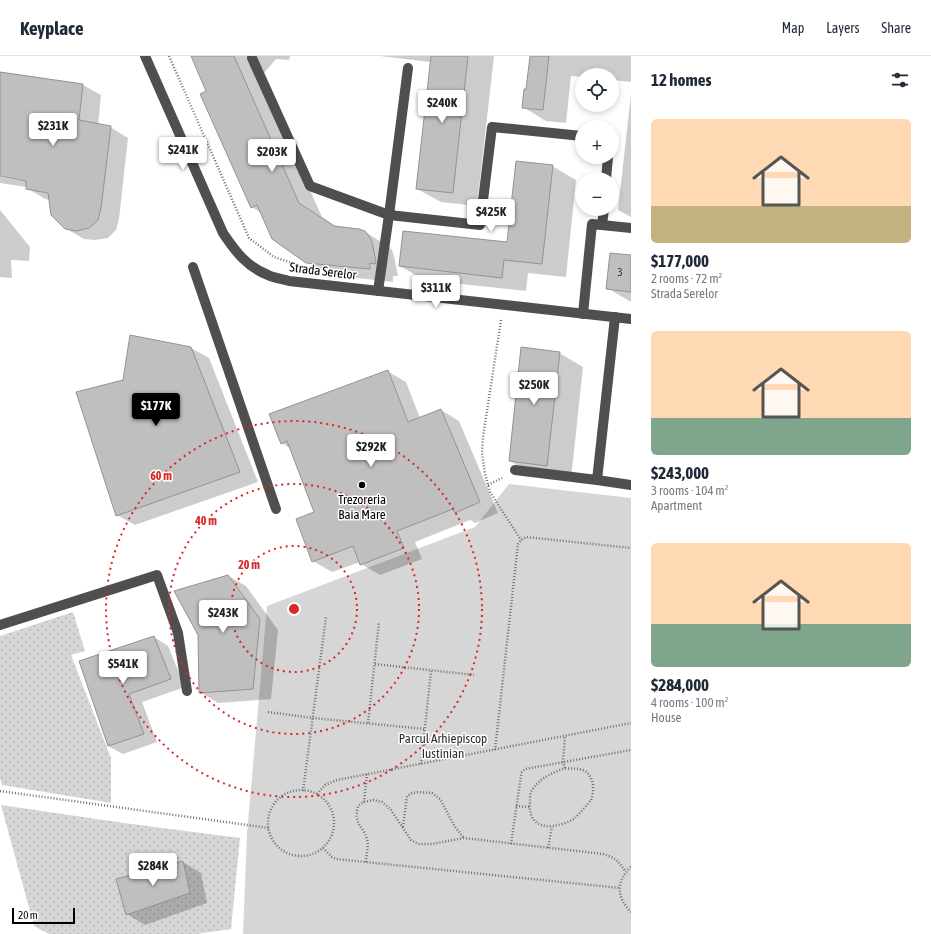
<!DOCTYPE html>
<meta charset="utf-8">
<style>
body{margin:0;font-family:"Asap Condensed",sans-serif;background:#f6f6f7;color:#1f2937;height:100vh;display:flex;flex-direction:column;font-size:15px;white-space:nowrap}
*{box-sizing:border-box;margin:0}
p{font-size:13px;color:#747a83}
.icon{flex:none;width:22px;height:22px;fill:none;stroke:currentColor;stroke-width:2;stroke-linecap:round;stroke-linejoin:round}
.map{position:relative;flex:1;overflow:hidden}
.drawer{display:flex;flex-direction:column;background:#fff;width:300px}
.drawer>*{flex:none}
.buttons{position:absolute;left:575px;top:12px;display:grid;gap:8px}
.buttons a{display:grid;place-items:center;width:44px;height:44px;border-radius:50%;background:#fff;box-shadow:0 2px 6px #0003;font-size:20px}
.scale{position:absolute;left:12px;bottom:10px;width:63px;box-sizing:border-box;padding-left:4px;border:2px solid #000;border-top:0;font-size:11px;line-height:14px;white-space:nowrap;color:#000;-webkit-text-stroke:3px #fff;paint-order:stroke}
.price{position:absolute;translate:-50% -34px;padding:0 9px;border-radius:4px;background:#fff;color:#222;font-size:13px;line-height:26px;filter:drop-shadow(0 1px 2px #0008)}
.price::after{content:'';position:absolute;left:50%;top:24px;width:12px;height:9px;margin-left:-6px;background:inherit;clip-path:polygon(0 0,100% 0,50% 100%)}
.price.current{background:#000;color:#fff}
ul{padding:0;list-style:none}
li{display:grid;align-content:center;gap:8px;height:212px;padding:0 20px}
li span{display:grid;place-items:center;height:124px;border-radius:6px;color:#555}
li>.icon{margin-inline-start:auto}
span .icon{width:72px;height:72px;fill:#fffc;stroke-width:1}
li b{font-size:17px}
h2{display:flex;justify-content:space-between;align-items:center;height:48px;padding:0 20px;font-size:17px}
header{display:flex;align-items:center;gap:24px;box-sizing:border-box;height:56px;padding:0 20px;background:#fff;border-bottom:1px solid #e0e1e3}
header strong{font-size:19px}
nav{display:flex;gap:22px;margin-inline-start:auto;font-size:14px}
main{display:flex;flex:1;min-height:0}
.map>svg:first-child{display:block}
.grass{fill:url(#grass-dots)}
.park{fill:#d6d6d6}
.shadow{fill:#0003}
.building{fill:#bfbfbf;stroke:#939393}
.lines{fill:none;stroke-linecap:round;stroke-linejoin:round}
.path{stroke:#717171;stroke-width:2.5;stroke-dasharray:1 2;stroke-linecap:butt}
.minor{stroke:#4f4f4f;stroke-width:10}
.ring{fill:none;stroke:#d62828;stroke-width:2;stroke-dasharray:2 4}
.poi-dot{fill:#000;stroke:#fff;stroke-width:1.5}
.labels{text-anchor:middle;dominant-baseline:central;stroke-width:3;stroke-linejoin:round;paint-order:stroke}
.number-label{font-size:11px;fill:#303030}
.street-label{font-size:13px;fill:#000;stroke:#fff}
.poi-label{font-size:13px;fill:#000;stroke:#fff}
.park-label{font-size:13px;fill:#2d2d2d;stroke:#fff}
.centre{fill:#d62828;stroke:#fff;stroke-width:2}
.ring-label{font-size:12px;text-anchor:middle;font-weight:bold;fill:#d62828;stroke:#fff;stroke-width:3;stroke-linejoin:round;paint-order:stroke}
</style>
<header>
<strong>Keyplace</strong>
<nav><a>Map</a><a>Layers</a><a>Share</a></nav>
</header>
<main>
<div class="map">
<svg width="631" height="878" viewBox="0 0 631 878">
<defs>
<pattern id="grass-dots" width="8" height="8" patternUnits="userSpaceOnUse"><rect width="8" height="8" fill="#d6d6d6"/><path d="M2 2h.1M6 6h.1" fill="none" stroke="#b6b6b6" stroke-width="1.8" stroke-linecap="round"/></pattern>
</defs>
<rect width="100%" height="100%" fill="#fff"/>
<g class="grass">
<polygon points="73,556 85,595 71,599 111,702 111,747 2,729 0,722 0,580"/>
<polygon points="1,749 124,767 240,782 231,873 197,878 49,878 34,870"/>
</g>
<polygon class="park" points="509,428 631,442 631,878 243,878 247,778 267,550 475,471"/>
<g class="shadow">
<polygon points="197,0 290,0 289,4 276,3 260,22 322,161 337,171 365,176 388,190 392,194 394,200 398,220 393,220 393,226 330,219 307,206 261,157 252,151 208,36"/>
<polygon points="380,0 494,0 477,150 441,146 417,133 431,6"/>
<polygon points="531,0 631,0 631,26 612,24 612,19 582,19 582,21 571,20 566,67 546,65 523,51 527,34"/>
<polygon points="0,17 83,29 101,39 98,69 110,71 128,82 119,163 116,174 108,182 95,184 84,183 65,172 50,144 45,143 27,132 27,131 0,127 0,121 31,126 32,124 0,119"/>
<polygon points="631,38 631,161 618,154"/>
<polygon points="552,110 576,124 566,221 528,217 526,235 424,224 400,210 508,187"/>
<polygon points="0,154 30,191 29,205 11,204 12,222 0,221"/>
<polygon points="631,200 631,246 607,232"/>
<polygon points="191,292 209,302 258,426 135,469 117,459 124,325"/>
<polygon points="559,297 583,311 571,423 534,419 510,405"/>
<polygon points="387,315 406,326 420,362 441,354 459,365 498,457 475,467 470,464 415,486 422,503 380,519 361,508 360,506 332,516 313,505 316,457 291,393 282,387"/>
<polygon points="228,520 246,530 278,574 271,643 218,647 200,636"/>
<polygon points="154,581 168,590 185,631 142,646 157,686 123,698 108,690 81,606"/>
<polygon points="183,806 201,817 207,847 145,869 127,858"/>
</g>
<g class="building">
<polygon points="191,0 234,0 299,147 334,170 359,173 365,175 369,180 372,186 376,206 375,208 370,207 370,213 306,207 272,183 257,149 251,152 200,38 206,35"/>
<polygon points="431,0 468,0 453,137 416,133"/>
<polygon points="530,0 549,0 543,54 522,52 524,33 526,33"/>
<polygon points="0,16 83,28 79,64 111,70 101,152 98,164 89,172 76,175 65,173 51,159 48,137 26,133 26,125 0,120"/>
<polygon points="516,105 553,109 542,208 504,204 502,222 399,210 403,175 507,186"/>
<polygon points="610,197 631,199 631,236 606,233"/>
<polygon points="130,279 191,291 240,416 116,460 76,336 123,324"/>
<polygon points="521,291 560,296 547,410 509,405"/>
<polygon points="388,314 408,366 441,353 480,446 455,457 453,453 397,475 404,492 360,509 353,490 312,506 296,463 314,456 287,385 281,388 269,358"/>
<polygon points="228,519 260,563 253,633 199,637 198,579 174,535"/>
<polygon points="154,580 171,623 129,638 144,678 108,690 79,605"/>
<polygon points="183,805 190,837 126,859 116,823"/>
</g>
<g class="lines">
<g class="path">
<polyline points="169,0 249,182 274,201 298,209"/>
<polyline points="501,264 483,381 482,397 485,418 490,436 521,484"/>
<polyline points="488,429 502,422"/>
<polyline points="375,608 474,619"/>
<polyline points="268,656 313,662 425,673"/>
<polyline points="368,667 379,566"/>
<polyline points="495,694 518,488 521,484 526,481 631,492"/>
<polyline points="421,708 431,615"/>
<path d="M565 712C571 713 577 712 583 714 594 719 595 734 591 744 589 747 578 759 575 762 569 767 554 771 546 770 532 768 529 758 530 746 530 742 530 737 532 734 534 731 536 729 538 727 546 719 555 716 565 712Z"/>
<polyline points="565,712 563,706 565,680"/>
<circle cx="301" cy="767" r="33"/>
<polyline points="0,735 269,772"/>
<polyline points="303,735 326,561"/>
<polyline points="317,738 325,729 337,724 631,667"/>
<polyline points="364,746 367,718"/>
<polyline points="516,750 530,751"/>
<polyline points="403,771 407,740 412,737 418,736 432,737 440,743 455,771 464,782"/>
<polyline points="511,788 521,720 522,716 525,713 631,694"/>
<polyline points="323,792 332,801 336,803 620,832"/>
<polyline points="548,792 552,771"/>
<path d="M366 806C366 799 369 790 367 783 363 769 353 769 358 750L364 746 373 744 382 746 391 754 411 784 418 788H432L464 782 603 798C616 802 618 805 626 816"/>
<path d="M631 811C615 826 617 842 631 856"/>
</g>
<g class="minor">
<path d="M145 0 223 177C235 195 247 211 268 219 274 222 282 223 289 225L631 263"/>
<polyline points="252,2 310,130 389,159 480,169 492,71 582,80"/>
<polyline points="606,123 608,101"/>
<polyline points="602,169 604,153"/>
<polyline points="193,211 276,453"/>
<polyline points="378,235 389,159 408,12"/>
<polyline points="583,258 592,168 631,172"/>
<polyline points="615,261 597,424 631,429"/>
<polyline points="515,414 597,424"/>
<polyline points="0,569 157,519 178,577 187,635"/>
</g>
</g>
<g class="ring">
<circle cx="294" cy="553" r="63"/>
<circle cx="294" cy="553" r="125"/>
<circle cx="294" cy="553" r="188"/>
</g>
<circle class="poi-dot" cx="362" cy="429" r="4"/>
<g class="labels">
<g class="number-label">
<text x="620" y="216">3</text>
</g>
<g class="street-label">
<text transform="translate(323 215) rotate(7)">Strada Serelor</text>
</g>
<g class="poi-label">
<text x="362" y="443">Trezoreria<tspan x="362" dy="15">Baia Mare</tspan></text>
</g>
<g class="park-label">
<text x="443" y="682">Parcul Arhiepiscop<tspan x="443" dy="15">Iustinian</tspan></text>
</g>
</g>
<circle cx="294" cy="553" r="6" class="centre"/>
<g class="ring-label">
<text x="161" y="424">60 m</text>
<text x="206" y="469">40 m</text>
<text x="249" y="513">20 m</text>
</g>
</svg>
<div class="buttons">
<a><svg class="icon" aria-label="locate" viewBox="0 0 24 24"><circle cx="12" cy="12" r="6"/><path d="M12 2v4M12 18v4M2 12h4M18 12h4"/></svg></a>
<a>+</a>
<a>−</a>
</div>
<div class="scale">20 m</div>
<b class="price" style="left:442px;top:68px">$240K</b>
<b class="price" style="left:53px;top:91px">$231K</b>
<b class="price" style="left:183px;top:115px">$241K</b>
<b class="price" style="left:272px;top:117px">$203K</b>
<b class="price" style="left:491px;top:177px">$425K</b>
<b class="price" style="left:436px;top:253px">$311K</b>
<b class="price" style="left:534px;top:350px">$250K</b>
<b class="price current" style="left:156px;top:371px">$177K</b>
<b class="price" style="left:371px;top:412px">$292K</b>
<b class="price" style="left:223px;top:578px">$243K</b>
<b class="price" style="left:123px;top:629px">$541K</b>
<b class="price" style="left:153px;top:831px">$284K</b>
</div>
<section class="drawer">
<h2>12 homes<svg class="icon" aria-label="filters" viewBox="0 0 24 24"><path d="M4 7h16M4 17h16"/><circle cx="9" cy="7" r="2"/><circle cx="15" cy="17" r="2"/></svg></h2>
<ul>
<li><span style="background:linear-gradient(#ffd9b3 70%,#c2b280 0)"><svg class="icon" aria-label="home" viewBox="0 0 24 24"><path d="M3 11l9-7 9 7M6 9v11h12V9"/></svg></span><div><b>$177,000</b><p>2 rooms · 72 m²</p><p>Strada Serelor</p></div></li>
<li><span style="background:linear-gradient(#ffd9b3 70%,#7fa58c 0)"><svg class="icon" aria-label="home" viewBox="0 0 24 24"><path d="M3 11l9-7 9 7M6 9v11h12V9"/></svg></span><div><b>$243,000</b><p>3 rooms · 104 m²</p><p>Apartment</p></div></li>
<li><span style="background:linear-gradient(#ffd9b3 65%,#7fa58c 0)"><svg class="icon" aria-label="home" viewBox="0 0 24 24"><path d="M3 11l9-7 9 7M6 9v11h12V9"/></svg></span><div><b>$284,000</b><p>4 rooms · 100 m²</p><p>House</p></div></li>
</ul>
</section>
</main>
